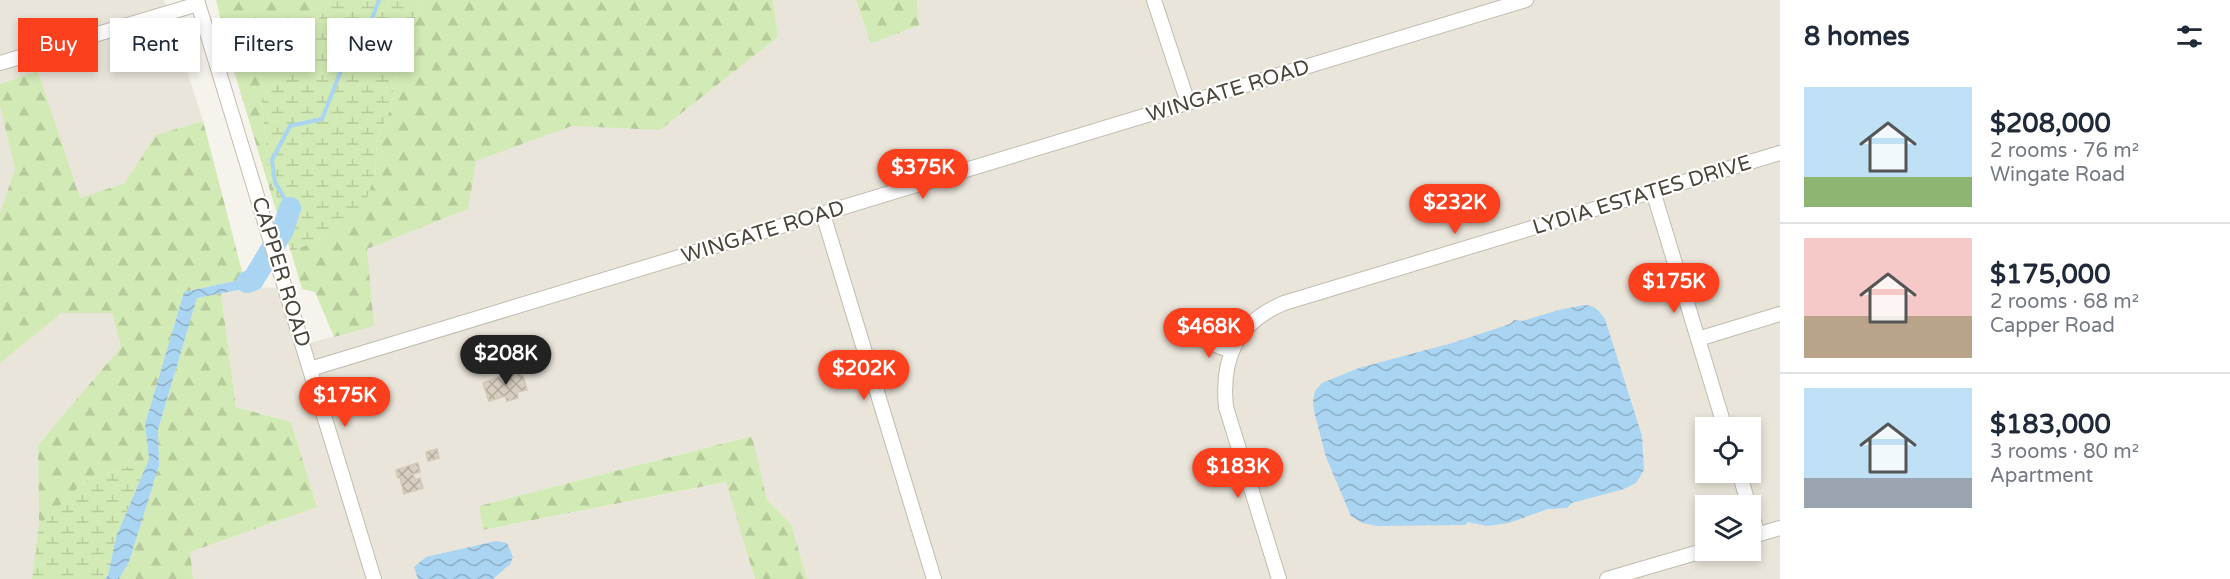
<!DOCTYPE html>
<meta charset="utf-8">
<style>
body{margin:0;font-family:"Varela Round",sans-serif;background:#f2f2f3;color:#1f2937;height:100vh;display:flex;flex-direction:column;font-size:22px;white-space:nowrap}
*{box-sizing:border-box;margin:0}
p{font-size:20px;color:#747a83}
.icon{flex:none;width:33px;height:33px;fill:none;stroke:currentColor;stroke-width:2;stroke-linecap:round;stroke-linejoin:round}
.map{position:relative;flex:1;overflow:hidden}
.panel{display:flex;flex-direction:column;background:#fff;width:450px}
.panel>*{flex:none}
.banner{position:absolute;left:18px;top:18px;width:570px;height:54px;display:flex;gap:12px}
.buttons{position:absolute;left:1695px;top:417px;display:grid;gap:12px}
.buttons a{display:grid;place-items:center;width:66px;height:66px;border-radius:0px;background:#fff;box-shadow:0 3px 9px #0003;font-size:30px}
.price{position:absolute;translate:-50% -51px;padding:0 14px;border-radius:21px;background:#fc3f1d;color:#fff;font-size:20px;line-height:39px;filter:drop-shadow(0 2px 3px #0008)}
.price::after{content:'';position:absolute;left:50%;top:36px;width:18px;height:14px;margin-left:-9px;background:inherit;clip-path:polygon(0 0,100% 0,50% 100%)}
.price.current{background:#222;color:#fff}
ul{padding:0;list-style:none}
li{display:flex;align-items:center;gap:18px;height:150px;padding:0 24px}
li+li{border-top:2px solid #e0e1e3}
li span{display:grid;place-items:center;flex:none;width:168px;height:120px;border-radius:0px;color:#555}
li>.icon{margin-inline-start:auto}
span .icon{width:72px;height:72px;fill:#fffc;stroke-width:1}
li b{font-size:26px}
h2{display:flex;justify-content:space-between;align-items:center;height:72px;padding:0 24px;font-size:26px}
.pill{padding:0 21px;border-radius:0px;background:#fff;box-shadow:0 3px 9px #0003;font-size:21px;line-height:54px}
.pill.current{background:#fc3f1d;color:#fff}
main{display:flex;flex:1;min-height:0}
.map>svg:first-child{display:block}
.residential{fill:#eae5da;fill-rule:evenodd}
.forest{fill:url(#forest-firs)}
.wetland{fill:url(#wetland-marsh)}
.water{fill:url(#water-waves)}
.lines{fill:none;stroke-linecap:round;stroke-linejoin:round}
.stream{stroke:#a9d4f2;stroke-width:4}
.river{stroke:#a9d4f2;stroke-width:22}
.building{fill:url(#building-cross-hatch);stroke:#d3c7b4;stroke-width:1.5}
.minor-casing{stroke:#c2bbae;stroke-width:16}
.minor{stroke:#fff;stroke-width:14}
.labels{text-anchor:middle;dominant-baseline:central;stroke-width:4.5;stroke-linejoin:round;paint-order:stroke}
.street-label{font-size:21px;fill:#4b4439;stroke:#fff}
</style>
<main>
<div class="map">
<svg width="1780" height="579" viewBox="0 0 1780 579">
<defs>
<pattern id="forest-firs" width="22" height="20" patternUnits="userSpaceOnUse" patternTransform="scale(1.5)"><rect width="22" height="20" fill="#d2eab5"/><path d="M5 1l3.5 6h-7zM16 11l3.5 6h-7z" fill="#b6ca9c"/></pattern>
<pattern id="wetland-marsh" width="20" height="14" patternUnits="userSpaceOnUse" patternTransform="scale(1.5)"><rect width="20" height="14" fill="#d2eab5"/><path d="M1 5h8M5 5V1M11 12h8M15 12V8" fill="none" stroke="#b6ca9c"/></pattern>
<pattern id="water-waves" width="16" height="10" patternUnits="userSpaceOnUse" patternTransform="scale(1.5)"><rect width="16" height="10" fill="#a9d4f2"/><path d="M0 5q4-4 8 0t8 0" fill="none" stroke="#8caec5"/></pattern>
<pattern id="building-cross-hatch" width="8" height="8" patternUnits="userSpaceOnUse" patternTransform="scale(1.5)"><rect width="8" height="8" fill="#d8cfc1"/><path d="M0 0l8 8M0 8l8-8" fill="none" stroke="#b1aa9e"/></pattern>
</defs>
<rect width="100%" height="100%" fill="#f6f3ec"/>
<g class="residential">
<polygon points="0,0 164,0 203,121 157,135 125,183 80,198 38,71 0,84"/>
<path d="M773 0H856L871 44 919 25 917 0H1780V579H807L791 524 767 500 751 436 479 506 484 530 727 482 755 579H382L309 343 373 326 367 249 468 209 475 161 572 126 660 130 778 37ZM1706 428H1750V472H1706ZM1706 506H1750V550H1706Z"/>
<polygon points="0,106 15,169 0,213"/>
<polygon points="254,287 279,288 366,579 193,579 189,552 317,507 291,422 236,407 221,293"/>
<polygon points="62,313 112,313 121,347 38,445 39,526 32,579 0,579 0,363"/>
</g>
<g class="forest">
<polygon points="216,0 332,0 262,99 268,174 278,200 275,207 230,58"/>
<polygon points="423,0 773,0 778,37 660,130 572,126 476,161 468,209 367,249 374,326 334,337 315,292 302,289 291,252 327,235 375,176 377,138 391,108 401,41 417,16"/>
<polygon points="856,0 917,0 919,25 871,44"/>
<polygon points="38,71 80,198 125,183 156,135 203,121 244,279 184,292 145,424 149,459 85,481 39,526 38,445 121,347 112,313 62,313 0,363 0,213 15,169 0,106 0,84"/>
<polygon points="221,293 236,407 291,422 317,507 190,552 193,579 119,579 129,562 159,466 158,430 197,298"/>
<polygon points="752,436 767,500 791,524 807,579 755,579 726,482 483,530 479,506"/>
</g>
<g class="wetland">
<polygon points="332,0 423,0 417,16 401,41 391,108 377,138 375,176 362,211 327,235 291,252 275,207 278,200 268,174 262,99"/>
<polygon points="149,459 116,537 108,575 105,579 32,579 39,525 85,481"/>
</g>
<g class="water">
<polygon points="264,258 268,272 254,287 197,298 158,430 159,466 129,562 119,579 105,579 108,575 116,537 149,459 145,424 184,292 244,279"/>
<path d="M1584 305C1595 305 1598 310 1605 319L1642 436 1644 470 1636 483 1624 489 1572 503 1567 508 1548 509 1509 523 1487 526 1468 522 1465 525 1377 526 1362 523 1351 516 1326 457 1314 411 1313 401 1315 391 1322 383 1359 368 1452 343 1510 324 1514 320 1522 321 1559 310Z"/>
<polygon points="496,541 507,543 513,557 510,564 493,579 418,579 414,567 426,557"/>
</g>
<g class="lines">
<polyline class="stream" points="290,208 275,182 272,160 290,126 322,119 347,55 365,37 379,0"/>
<polyline class="river" points="247,282 253,280 283,230 290,208"/>
</g>
<g class="building">
<polygon points="521,369 527,390 517,392 518,398 507,401 505,396 489,401 483,383"/>
<polygon points="437,449 439,458 428,461 426,452"/>
<polygon points="418,463 420,472 413,474 415,480 420,478 423,488 404,494 400,477 398,478 396,470"/>
</g>
<g class="lines">
<defs>
<g id="minor">
<polyline points="197,0 374,579"/>
<polyline points="1154,0 1188,103"/>
<polyline points="0,63 198,4"/>
<polyline points="1653,191 1725,428"/>
<polyline points="823,214 934,579"/>
<polyline points="1197,338 1231,351"/>
<polyline points="1698,339 1780,314"/>
<polyline points="310,369 1526,0"/>
<polyline points="1739,472 1749,506"/>
<polyline points="1750,510 1758,534"/>
<polyline points="1750,537 1780,528"/>
<path d="M1279 579 1226 407C1221 357 1237 323 1284 303L1780 153"/>
<polyline points="1607,579 1706,550"/>
</g>
</defs>
<use href="#minor" class="minor-casing"/>
<use href="#minor" class="minor"/>
</g>
<g class="labels">
<g class="street-label">
<text transform="translate(1228 91) rotate(-17)">WINGATE ROAD</text>
<text transform="translate(1642 195) rotate(-17)">LYDIA ESTATES DRIVE</text>
<text transform="translate(763 232) rotate(-17)">WINGATE ROAD</text>
<text transform="translate(281 272) rotate(73)">CAPPER ROAD</text>
</g>
</g>
</svg>
<div class="buttons">
<a><svg class="icon" aria-label="locate" viewBox="0 0 24 24"><circle cx="12" cy="12" r="6"/><path d="M12 2v4M12 18v4M2 12h4M18 12h4"/></svg></a>
<a><svg class="icon" aria-label="layers" viewBox="0 0 24 24"><path d="M12 4l9 5-9 5-9-5zM3 14l9 5 9-5"/></svg></a>
</div>
<b class="price" style="left:923px;top:200px">$375K</b>
<b class="price" style="left:1455px;top:235px">$232K</b>
<b class="price" style="left:1674px;top:314px">$175K</b>
<b class="price" style="left:1209px;top:359px">$468K</b>
<b class="price current" style="left:506px;top:386px">$208K</b>
<b class="price" style="left:864px;top:401px">$202K</b>
<b class="price" style="left:345px;top:428px">$175K</b>
<b class="price" style="left:1238px;top:499px">$183K</b>
<div class="banner">
<a class="pill current">Buy</a>
<a class="pill">Rent</a>
<a class="pill">Filters</a>
<a class="pill">New</a>
</div>
</div>
<section class="panel">
<h2>8 homes<svg class="icon" aria-label="filters" viewBox="0 0 24 24"><path d="M4 7h16M4 17h16"/><circle cx="9" cy="7" r="2"/><circle cx="15" cy="17" r="2"/></svg></h2>
<ul>
<li><span style="background:linear-gradient(#bfe0f5 75%,#8fb573 0)"><svg class="icon" aria-label="home" viewBox="0 0 24 24"><path d="M3 11l9-7 9 7M6 9v11h12V9"/></svg></span><div><b>$208,000</b><p>2 rooms · 76 m²</p><p>Wingate Road</p></div></li>
<li><span style="background:linear-gradient(#f6c9c9 65%,#b9a48a 0)"><svg class="icon" aria-label="home" viewBox="0 0 24 24"><path d="M3 11l9-7 9 7M6 9v11h12V9"/></svg></span><div><b>$175,000</b><p>2 rooms · 68 m²</p><p>Capper Road</p></div></li>
<li><span style="background:linear-gradient(#bfe0f5 75%,#9aa5b1 0)"><svg class="icon" aria-label="home" viewBox="0 0 24 24"><path d="M3 11l9-7 9 7M6 9v11h12V9"/></svg></span><div><b>$183,000</b><p>3 rooms · 80 m²</p><p>Apartment</p></div></li>
</ul>
</section>
</main>
